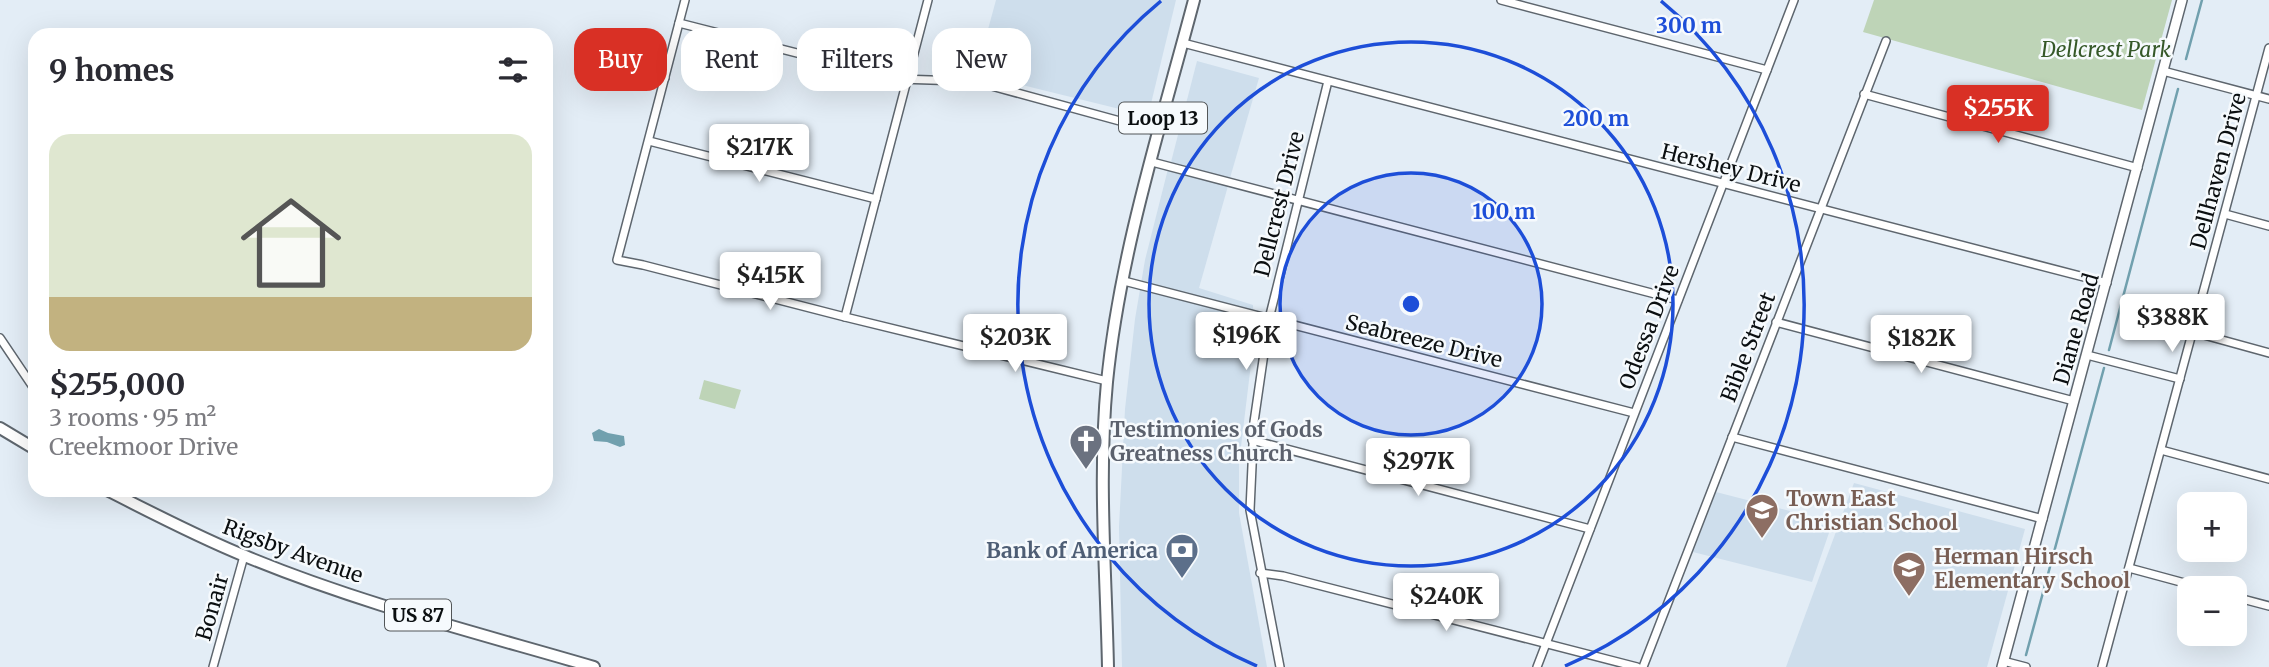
<!DOCTYPE html>
<meta charset="utf-8">
<style>
body{margin:0;font-family:Merriweather,serif;background:#f2f2f3;color:#2b2b33;height:100vh;display:flex;flex-direction:column;font-size:26px;white-space:nowrap}
*{box-sizing:border-box;margin:0}
p{font-size:23px;color:#7c7c81}
.icon{flex:none;width:38px;height:38px;fill:none;stroke:currentColor;stroke-width:2;stroke-linecap:round;stroke-linejoin:round}
.map{position:relative;flex:1;overflow:hidden}
.side{position:absolute;left:28px;top:28px;width:525px;height:469px;display:flex;flex-direction:column;background:#fff;border-radius:21px;box-shadow:0 7px 28px #0002}
.side>*{flex:none}
.top-card{position:absolute;left:574px;top:28px;width:665px;height:63px;display:flex;gap:14px}
.controls{position:absolute;left:2177px;top:492px;display:grid;gap:14px}
.controls a{display:grid;place-items:center;width:70px;height:70px;border-radius:14px;background:#fff;box-shadow:0 7px 28px #0002;font-size:35px}
.price{position:absolute;translate:-50% -60px;padding:0 16px;border-radius:7px;background:#fff;color:#222;font-size:23px;line-height:46px;filter:drop-shadow(0 2px 4px #0008)}
.price::after{content:'';position:absolute;left:50%;top:42px;width:21px;height:16px;margin-left:-10px;background:inherit;clip-path:polygon(0 0,100% 0,50% 100%)}
.price.on{background:#d93025;color:#fff}
ul{padding:0;list-style:none}
li{display:grid;align-content:center;gap:14px;height:371px;padding:0 21px}
li span{display:grid;place-items:center;height:217px;border-radius:21px;color:#555}
li>.icon{margin-inline-start:auto}
span .icon{width:126px;height:126px;fill:#fffc;stroke-width:1}
li b{font-size:30px}
h2{display:flex;justify-content:space-between;align-items:center;height:84px;padding:0 21px;font-size:30px}
.pill{padding:0 24px;border-radius:21px;background:#fff;box-shadow:0 7px 28px #0002;font-size:24px;line-height:63px}
.pill.on{background:#d93025;color:#fff}
.map>svg:first-child{display:block}
.built{fill:#cedeec}
.green{fill:#bed4b7}
.water{fill:#71a0ae}
.lines{fill:none;stroke-linecap:round;stroke-linejoin:round}
.stream{stroke:#71a0ae;stroke-width:2.5}
.minor-casing{stroke:#5e666e;stroke-width:10}
.tertiary-casing{stroke:#5e666e;stroke-width:12}
.primary-casing{stroke:#5e666e;stroke-width:14}
.minor{stroke:#fff;stroke-width:7}
.tertiary{stroke:#fff;stroke-width:9}
.primary{stroke:#fff;stroke-width:10}
.ring{fill:none;stroke:#1d4ed8;stroke-width:3.5}
.labels{text-anchor:middle;dominant-baseline:central;stroke-width:5;stroke-linejoin:round;paint-order:stroke}
.shield{fill:#f6fafd;stroke:#525658;stroke-width:2}
.shield-label{font-size:19px;font-weight:bold;fill:#0b0f11}
.park-label{font-size:21px;font-style:italic;fill:#355828;stroke:#f6fafd}
.street-label{font-size:21px;fill:#0b0f11;stroke:#f6fafd}
.worship-label{font-size:21px;font-weight:bold;fill:#5b616d;stroke:#f6fafd;text-anchor:start}
.education-label{font-size:21px;font-weight:bold;fill:#785e54;stroke:#f6fafd;text-anchor:start}
.service-label{font-size:21px;font-weight:bold;fill:#4e5e75;stroke:#f6fafd;text-anchor:end}
.centre{fill:#1d4ed8;stroke:#f6fafd;stroke-width:3.5}
.ring-label{font-size:21px;text-anchor:middle;font-weight:bold;fill:#1d4ed8;stroke:#f6fafd;stroke-width:5;stroke-linejoin:round;paint-order:stroke}
</style>
<div class="map">
<svg width="2269" height="667" viewBox="0 0 2269 667">
<rect width="100%" height="100%" fill="#e3edf6"/>
<g class="built">
<polygon points="996,0 1176,0 1148,116 986,76 978,66"/>
<polygon points="1197,61 1259,78 1230,178 1171,162"/>
<polygon points="1168,169 1228,186 1199,288 1253,305 1254,339 1239,463 1239,513 1267,667 1122,667 1119,527 1125,409 1135,319 1145,260"/>
<polygon points="1854,483 2025,529 1987,667 1786,667"/>
<polygon points="1716,492 1790,511 1788,518 1831,527 1812,582 1693,552"/>
</g>
<g class="green">
<polygon points="1874,0 2172,0 2142,110 1863,32"/>
<polygon points="704,380 741,390 735,409 699,399"/>
</g>
<polygon class="water" points="599,429 608,433 624,436 625,445 620,447 607,442 594,441 592,433"/>
<g class="lines">
<g class="stream">
<polyline points="2186,59 2202,0"/>
<polyline points="2109,350 2178,89"/>
<polyline points="2026,655 2104,368"/>
</g>
<defs>
<g id="minor">
<polyline points="685,0 617,260 643,265 845,317 1107,381"/>
<polyline points="1501,0 1767,70"/>
<polyline points="679,23 899,79 962,81 988,85 1160,132"/>
<polyline points="1183,43 2107,283"/>
<polyline points="580,56 665,78"/>
<polyline points="2163,71 2269,99"/>
<polyline points="1864,94 2138,168"/>
<polyline points="649,141 876,199"/>
<polyline points="1152,162 1678,300"/>
<polyline points="2225,214 2269,226"/>
<polyline points="1124,281 1634,413"/>
<polyline points="845,317 928,0"/>
<polyline points="1776,322 2074,401"/>
<polyline points="2193,332 2269,353"/>
<polyline points="0,338 35,390"/>
<polyline points="2087,355 2180,379"/>
<polyline points="1732,437 2043,519"/>
<polyline points="1252,440 1590,529"/>
<polyline points="2161,450 2269,479"/>
<polyline points="2129,568 2203,588"/>
<polyline points="1260,573 1283,576 1637,667"/>
<polyline points="2235,597 2269,606"/>
<polyline points="2003,661 2026,667"/>
<polyline points="213,667 244,556"/>
<polyline points="1280,667 1250,510 1254,422 1269,319 1328,81"/>
<polyline points="1537,667 1794,0"/>
<polyline points="1643,667 1886,41"/>
<polyline points="2102,667 2269,48"/>
</g>
<polyline id="tertiary" points="2002,667 2182,0"/>
<g id="primary">
<polyline points="0,428 35,449"/>
<path d="M107 490C152 513 198 537 245 556 358 603 478 633 594 667"/>
<path d="M1108 667C1106 571 1098 478 1107 382 1120 252 1161 125 1194 0"/>
</g>
</defs>
<use href="#minor" class="minor-casing"/>
<use href="#tertiary" class="tertiary-casing"/>
<use href="#primary" class="primary-casing"/>
<use href="#minor" class="minor"/>
<use href="#tertiary" class="tertiary"/>
<use href="#primary" class="primary"/>
</g>
<circle cx="1411" cy="304" r="131" fill="#1d4ed8" fill-opacity=".12"/>
<g class="ring">
<circle cx="1411" cy="304" r="131"/>
<circle cx="1411" cy="304" r="262"/>
<path d="M1257 666A393 393 0 0 1 1161 1M1661 1A393 393 0 0 1 1565 666"/>
</g>
<defs>
<symbol id="church-pin" viewBox="-11 -11 22 30"><path d="M0 17L-7.5 6A9.5 9.5 0 1 1 7.5 6Z" fill="#6b7280" stroke="#f6fafd"/><path d="M-1.2-6h2.4v3.5h3.3v2.4h-3.3V6h-2.4V-.1h-3.3v-2.4h3.3Z" fill="#fff"/></symbol>
<symbol id="school-pin" viewBox="-11 -11 22 30"><path d="M0 17L-7.5 6A9.5 9.5 0 1 1 7.5 6Z" fill="#8d6e63" stroke="#f6fafd"/><path d="M0-5L7-2L0 1L-7-2ZM-4 1L0 2.5L4 1V4Q0 6-4 4Z" fill="#fff"/></symbol>
<symbol id="bank-pin" viewBox="-11 -11 22 30"><path d="M0 17L-7.5 6A9.5 9.5 0 1 1 7.5 6Z" fill="#5c6f8a" stroke="#f6fafd"/><path d="M-6-4H6V4H-6ZM0-2.3a2.3 2.3 0 1 0 0 4.6a2.3 2.3 0 1 0 0-4.6Z" fill="#fff"/></symbol>
</defs>
<g fill-rule="evenodd">
<use href="#church-pin" x="1067" y="422" width="38" height="52"/>
<use href="#school-pin" x="1743" y="491" width="38" height="52"/>
<use href="#bank-pin" x="1163" y="531" width="38" height="52"/>
<use href="#school-pin" x="1890" y="549" width="38" height="52"/>
</g>
<g class="labels">
<g class="shield">
<rect x="1119" y="102.5" width="88" height="31" rx="5"/>
<rect x="385" y="599.5" width="66" height="31" rx="5"/>
</g>
<g class="shield-label">
<text x="1163" y="118">Loop 13</text>
<text x="418" y="615">US 87</text>
</g>
<g class="park-label">
<text x="2106" y="49">Dellcrest Park</text>
</g>
<g class="street-label">
<text transform="translate(1731 168) rotate(14)">Hershey Drive</text>
<text transform="translate(2218 171) rotate(-75)">Dellhaven Drive</text>
<text transform="translate(1279 204) rotate(-76)">Dellcrest Drive</text>
<text transform="translate(1649 327) rotate(-69)">Odessa Drive</text>
<text transform="translate(2076 329) rotate(-74)">Diane Road</text>
<text transform="translate(1424 341) rotate(14)">Seabreeze Drive</text>
<text transform="translate(1748 347) rotate(-69)">Bible Street</text>
<text transform="translate(293 551) rotate(20)">Rigsby Avenue</text>
<text transform="translate(212 607) rotate(-74)">Bonair</text>
</g>
<g class="worship-label">
<text x="1110" y="429">Testimonies of Gods<tspan x="1110" dy="24">Greatness Church</tspan></text>
</g>
<g class="education-label">
<text x="1786" y="498">Town East<tspan x="1786" dy="24">Christian School</tspan></text>
<text x="1934" y="556">Herman Hirsch<tspan x="1934" dy="24">Elementary School</tspan></text>
</g>
<g class="service-label">
<text x="1158" y="550">Bank of America</text>
</g>
</g>
<circle cx="1411" cy="304" r="10" class="centre"/>
<g class="ring-label">
<text x="1689" y="33">300 m</text>
<text x="1596" y="126">200 m</text>
<text x="1504" y="219">100 m</text>
</g>
</svg>
<div class="controls">
<a>+</a>
<a>−</a>
</div>
<b class="price on" style="left:1998px;top:145px">$255K</b>
<b class="price" style="left:759px;top:184px">$217K</b>
<b class="price" style="left:770px;top:312px">$415K</b>
<b class="price" style="left:2172px;top:354px">$388K</b>
<b class="price" style="left:1246px;top:372px">$196K</b>
<b class="price" style="left:1015px;top:374px">$203K</b>
<b class="price" style="left:1921px;top:375px">$182K</b>
<b class="price" style="left:1418px;top:498px">$297K</b>
<b class="price" style="left:1446px;top:633px">$240K</b>
<div class="top-card">
<a class="pill on">Buy</a>
<a class="pill">Rent</a>
<a class="pill">Filters</a>
<a class="pill">New</a>
</div>
<section class="side">
<h2>9 homes<svg class="icon" aria-label="filters" viewBox="0 0 24 24"><path d="M4 7h16M4 17h16"/><circle cx="9" cy="7" r="2"/><circle cx="15" cy="17" r="2"/></svg></h2>
<ul>
<li><span style="background:linear-gradient(#dfe7d0 75%,#c2b280 0)"><svg class="icon" aria-label="home" viewBox="0 0 24 24"><path d="M3 11l9-7 9 7M6 9v11h12V9"/></svg></span><div><b>$255,000</b><p>3 rooms · 95 m²</p><p>Creekmoor Drive</p></div></li>
</ul>
</section>
</div>
